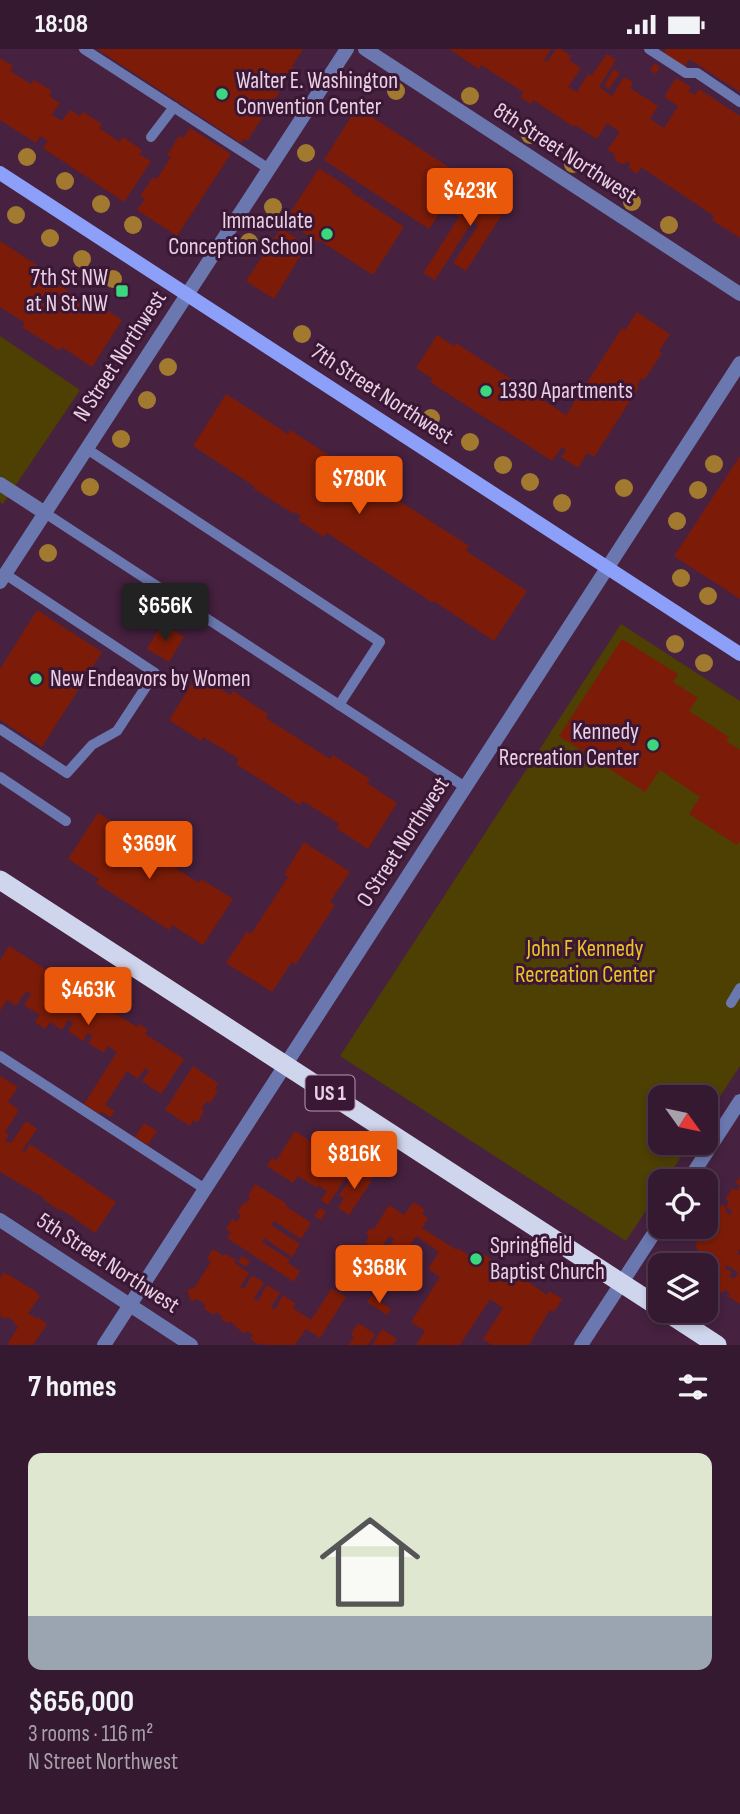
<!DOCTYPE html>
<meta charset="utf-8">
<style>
body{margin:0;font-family:"Sofia Sans Condensed",sans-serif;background:#3f263c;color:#f1f3f6;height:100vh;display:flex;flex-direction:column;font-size:26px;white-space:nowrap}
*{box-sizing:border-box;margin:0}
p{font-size:23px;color:#a9a0ab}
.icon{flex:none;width:38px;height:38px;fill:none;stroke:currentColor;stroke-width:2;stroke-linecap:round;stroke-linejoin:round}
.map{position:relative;height:1296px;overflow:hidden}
.side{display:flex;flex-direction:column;background:#341930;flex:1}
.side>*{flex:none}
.needle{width:46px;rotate:123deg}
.controls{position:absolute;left:648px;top:1036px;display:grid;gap:14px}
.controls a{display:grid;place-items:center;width:70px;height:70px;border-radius:14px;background:#341930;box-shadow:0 4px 10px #0003,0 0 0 2px #4e384c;font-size:35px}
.price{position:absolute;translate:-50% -60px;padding:0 16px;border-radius:7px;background:#ea580c;color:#fff;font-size:23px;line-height:46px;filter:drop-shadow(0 2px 4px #0008)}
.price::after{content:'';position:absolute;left:50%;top:42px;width:21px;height:16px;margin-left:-10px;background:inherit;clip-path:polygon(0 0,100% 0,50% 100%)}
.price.active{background:#222;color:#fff}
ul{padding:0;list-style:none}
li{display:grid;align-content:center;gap:14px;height:371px;padding:0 28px}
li+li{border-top:2px solid #4e384c}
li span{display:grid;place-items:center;height:217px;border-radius:14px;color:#555}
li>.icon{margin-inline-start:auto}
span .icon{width:126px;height:126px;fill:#fffc;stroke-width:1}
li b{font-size:30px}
h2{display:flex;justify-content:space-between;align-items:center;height:84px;padding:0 28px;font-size:30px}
.status{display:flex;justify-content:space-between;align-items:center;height:49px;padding:0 35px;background:#341930;direction:ltr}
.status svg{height:19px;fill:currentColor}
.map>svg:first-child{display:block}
.green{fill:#4e3f03}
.building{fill:#7c1c08;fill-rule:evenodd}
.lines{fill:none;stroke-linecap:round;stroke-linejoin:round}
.service{stroke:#6b78b0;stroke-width:10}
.minor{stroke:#6b78b0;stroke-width:14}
.tertiary{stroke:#6b78b0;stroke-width:14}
.secondary{stroke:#8ca0f9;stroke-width:14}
.trunk{stroke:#cfd5ec;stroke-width:19}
.tree{fill:#a17a30}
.poi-dot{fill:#3bd77e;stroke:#3b1736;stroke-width:2.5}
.labels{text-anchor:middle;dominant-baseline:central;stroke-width:6;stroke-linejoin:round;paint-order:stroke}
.shield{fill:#3b1736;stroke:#b499af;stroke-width:2}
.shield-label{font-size:21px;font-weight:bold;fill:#e8d1e3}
.poi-label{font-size:23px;fill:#e8d1e3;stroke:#3b1736;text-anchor:start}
.street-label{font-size:23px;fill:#e8d1e3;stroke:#3b1736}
.park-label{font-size:23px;fill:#ebc323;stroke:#3b1736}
</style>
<div class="status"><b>18:08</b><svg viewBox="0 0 49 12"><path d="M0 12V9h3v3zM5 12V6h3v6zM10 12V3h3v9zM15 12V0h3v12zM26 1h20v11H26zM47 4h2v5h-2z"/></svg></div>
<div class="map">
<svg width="740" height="1296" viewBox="0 0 740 1296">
<rect width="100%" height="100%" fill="#462140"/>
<g class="green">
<polygon points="0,287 80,341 3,455 0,453"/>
<polygon points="621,575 740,652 740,1017 705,1070 705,1048 660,1048 660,1094 690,1094 665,1132 660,1132 660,1140 626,1192 340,1007"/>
</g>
<g class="building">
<polygon points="97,0 303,0 292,17 295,19 247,92 243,90 241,94"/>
<polygon points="449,0 551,0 544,11 547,13 556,0 561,0 571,7 569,11 581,19 568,38 577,43 588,25 591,27 607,5 616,11 599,38 612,47 624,28 633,33 630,39 658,57 650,70 664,79 678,57 664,48 676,29 691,38 688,42 695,46 699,40 740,67 740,189 712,171 714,167 641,118 637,125 628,118 630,114 628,113 622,115 616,112 614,105 607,101 620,83 607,74 597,90 575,76 574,78 533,51 531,55 520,48 523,43 481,16 479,20"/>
<polygon points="666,0 740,0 740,43 689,10 684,18 663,5"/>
<polygon points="0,9 13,17 10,22 31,35 34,31 52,42 49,47 60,54 52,66 62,72 70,61 80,67 83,63 102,75 99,79 120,93 123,88 142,101 139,105 151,112 124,153 43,99 48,92 40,87 36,94 0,71"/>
<polygon points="654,15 660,18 656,25 650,21"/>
<polygon points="614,20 620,24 609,40 604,37"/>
<polygon points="357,58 462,127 452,141 452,149 448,157 440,163 429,180 324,111"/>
<polygon points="190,79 231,105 177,187 137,161 145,150 140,147 153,128 157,130 171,108 167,106 179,87 184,89"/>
<polygon points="319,119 352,141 351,143 404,178 373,226 319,191 318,193 285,172"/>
<polygon points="474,132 492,144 498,142 504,146 508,156 466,222 453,214 478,177 472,173 435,231 423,224 459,168 454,164"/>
<polygon points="281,179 307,196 274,250 246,232"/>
<polygon points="0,192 55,228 53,232 88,255 91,251 122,271 92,318 62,298 60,302 22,278 25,274 0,258"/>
<polygon points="637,263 670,285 659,302 662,304 644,331 642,329 637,337 639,338 594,408 587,404 578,419 561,408 566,401 562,398 552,412 430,333 433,330 416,319 437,286 454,297 456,294 566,366 622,279 625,281"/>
<polygon points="226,345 288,385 290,381 415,462 469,497 466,502 527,542 494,592 434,552 433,554 327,484 324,488 298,471 301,467 295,463 294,465 253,439 254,437 193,397"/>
<polygon points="740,407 740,550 674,507"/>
<polygon points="37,561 102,603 42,698 0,671 0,620"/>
<polygon points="162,574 184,588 169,613 147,600"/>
<polygon points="622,590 678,625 673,633 698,649 689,662 729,688 726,692 740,701 740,792 737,796 689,765 700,748 660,721 645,743 559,687"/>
<polygon points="198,625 230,646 233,642 268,665 266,669 330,710 333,706 370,730 367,734 397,754 368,800 336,779 339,775 303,752 300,756 236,715 239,710 203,688 201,692 169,671"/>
<polygon points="98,764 130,784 127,788 199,834 201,830 233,850 203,896 172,876 169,881 96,834 99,830 68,810"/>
<polygon points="304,793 350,823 330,853 335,856 296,915 292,913 272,943 226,914 247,882 251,885 288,828 284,825"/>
<polygon points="9,897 137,978 139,975 148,981 145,985 184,1010 161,1045 142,1032 149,1022 145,1019 138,1030 127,1022 105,1056 115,1062 110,1068 101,1062 99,1065 84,1055 117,1003 108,997 104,1004 88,994 93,987 88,984 83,992 68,982 73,974 68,971 62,981 50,973 45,980 35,973 40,966 24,956 31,945 26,942 16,957 7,951 0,962 0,912"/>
<polygon points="193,1017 218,1034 215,1040 218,1042 210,1054 207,1052 201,1060 204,1062 197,1074 193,1071 190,1077 165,1061"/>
<polygon points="0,1027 18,1038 8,1053 19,1061 5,1083 9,1086 5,1092 11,1094 26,1072 37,1080 22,1101 25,1103 30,1095 116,1153 95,1184 61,1160 60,1162 43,1150 44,1148 41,1147 0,1123"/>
<polygon points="144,1074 157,1082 148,1096 135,1088"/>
<polygon points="295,1082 319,1098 322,1094 333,1101 330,1105 337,1109 339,1105 349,1112 347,1116 352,1119 328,1156 321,1151 327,1142 318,1136 317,1139 298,1127 293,1134 267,1117 272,1109 276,1112"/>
<polygon points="356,1122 361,1125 365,1122 372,1128 370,1132 371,1133 349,1166 338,1159 344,1149 339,1146"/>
<path d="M740 1128V1200L737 1204 740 1206V1255L728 1247 730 1244 726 1241 722 1244 713 1238 715 1233 713 1232 710 1235 705 1232V1216H687L685 1211 690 1203 696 1205 698 1201 695 1197 701 1187 705 1190 708 1186 704 1183 711 1173 715 1174 719 1168 716 1164 722 1155 726 1158V1163L730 1166 732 1162 726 1158 729 1153 726 1149 732 1140H734L737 1141 740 1137 736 1133ZM727 1216 739 1224 734 1230 729 1227 732 1223 725 1219Z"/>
<polygon points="255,1135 287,1155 286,1157 311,1174 301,1190 274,1172 271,1176 300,1195 292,1208 264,1189 262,1193 290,1211 288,1214 300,1222 294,1233 227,1189 231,1183 226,1180 232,1170 237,1173 241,1166 237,1163 244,1153 246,1155 250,1149 248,1147"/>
<polygon points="414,1153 425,1161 422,1165 428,1169 422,1179 457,1201 458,1199 474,1210 480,1203 502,1217 501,1220 509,1225 511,1223 519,1229 520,1227 547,1246 549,1242 562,1250 554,1263 550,1261 529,1296 492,1296 483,1290 503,1259 490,1250 460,1296 416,1296 425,1282 411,1273 440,1228 428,1220 439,1203 416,1187 394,1222 380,1212 394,1190 389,1187 374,1210 364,1203 368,1195 365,1193 369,1188 366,1184 369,1180 374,1180 389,1156 404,1166"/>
<polygon points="320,1159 326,1163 321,1171 314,1167"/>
<polygon points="213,1200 224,1207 226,1205 236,1211 234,1214 249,1224 240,1238 244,1240 252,1226 264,1234 254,1249 258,1252 267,1236 280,1244 271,1258 275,1261 283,1246 296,1255 293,1259 311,1271 332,1239 346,1248 320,1289 306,1280 295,1296 266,1296 263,1294 259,1296 250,1290 253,1286 247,1282 243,1284 231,1273 228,1274 222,1271 221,1266 216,1263 214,1266 204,1260 206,1256 197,1250 191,1252 187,1241 194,1239 211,1213 207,1210"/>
<polygon points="242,1207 250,1212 246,1218 238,1213"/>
<polygon points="4,1223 37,1243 36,1244 40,1247 28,1264 37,1270 38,1268 47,1275 33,1296 7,1296 18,1278 14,1275 15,1273 7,1268 6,1270 0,1267 0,1229"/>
<polygon points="371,1246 391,1260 387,1266 367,1253"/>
<polygon points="358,1274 375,1285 368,1296 348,1296 354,1288 351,1285"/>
<polygon points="382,1280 397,1290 393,1296 372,1296"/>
</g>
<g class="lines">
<g class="service">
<polyline points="84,0 269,120"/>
<polyline points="649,0 686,24 697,24 740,53"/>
<polyline points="151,88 174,58"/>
<polyline points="87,400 380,593 339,656"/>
<polyline points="45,464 465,738"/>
<polyline points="0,680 67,724 92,696 117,682 155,624 5,525"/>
<polyline points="0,728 66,772"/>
<polyline points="731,954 740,939"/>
<polyline points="0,1007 205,1140"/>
</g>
<g class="minor">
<polyline points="365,0 740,245"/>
<polyline points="0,435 45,464"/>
<polyline points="0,533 347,0"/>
<polyline points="0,1171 191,1296"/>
</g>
<g class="tertiary">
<polyline points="688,1132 740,1052"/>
<polyline points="104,1296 740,314"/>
<polyline points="581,1296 660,1175"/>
</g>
<polyline class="secondary" points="0,124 740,605"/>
<g class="trunk">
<polyline points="0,831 660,1259"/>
<polyline points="665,1262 717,1296"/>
</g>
</g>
<g class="tree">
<circle cx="396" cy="42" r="9"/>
<circle cx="470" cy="47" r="9"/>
<circle cx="530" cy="86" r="9"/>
<circle cx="306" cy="104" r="9"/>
<circle cx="27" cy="108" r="9"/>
<circle cx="573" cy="115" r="9"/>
<circle cx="65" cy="132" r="9"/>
<circle cx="632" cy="153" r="9"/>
<circle cx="101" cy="155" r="9"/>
<circle cx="273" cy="158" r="9"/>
<circle cx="16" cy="166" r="9"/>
<circle cx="133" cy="176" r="9"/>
<circle cx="669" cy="176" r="9"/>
<circle cx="50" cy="189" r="9"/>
<circle cx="249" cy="193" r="9"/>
<circle cx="82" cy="210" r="9"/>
<circle cx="113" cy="230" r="9"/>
<circle cx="302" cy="285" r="9"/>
<circle cx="168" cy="318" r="9"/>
<circle cx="147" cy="351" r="9"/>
<circle cx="431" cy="369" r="9"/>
<circle cx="121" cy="390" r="9"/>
<circle cx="470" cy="393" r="9"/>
<circle cx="714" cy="415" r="9"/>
<circle cx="503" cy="416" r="9"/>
<circle cx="530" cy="433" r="9"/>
<circle cx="90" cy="438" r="9"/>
<circle cx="624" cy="439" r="9"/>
<circle cx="698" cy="441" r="9"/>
<circle cx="562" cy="454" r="9"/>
<circle cx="677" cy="472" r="9"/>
<circle cx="48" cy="504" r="9"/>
<circle cx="681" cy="529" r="9"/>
<circle cx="708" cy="547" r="9"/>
<circle cx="675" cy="595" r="9"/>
<circle cx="704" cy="614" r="9"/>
</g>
<g class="poi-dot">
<circle cx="222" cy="45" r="7"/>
<circle cx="327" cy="185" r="7"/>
<rect x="115" y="235" width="14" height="14" rx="3.5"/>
<circle cx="486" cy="342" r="7"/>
<circle cx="36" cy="630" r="7"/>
<circle cx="653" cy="696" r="7"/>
<circle cx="476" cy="1210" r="7"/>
</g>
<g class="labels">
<rect class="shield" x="305.5" y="1026.5" width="49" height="35" rx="5"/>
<g class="shield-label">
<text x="330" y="1044">US 1</text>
</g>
<g class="poi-label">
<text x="236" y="32">Walter E. Washington<tspan x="236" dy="26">Convention Center</tspan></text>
<text x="313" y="172" text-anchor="end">Immaculate<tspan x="313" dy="26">Conception School</tspan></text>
<text x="108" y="229" text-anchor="end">7th St NW<tspan x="108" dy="26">at N St NW</tspan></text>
<text x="500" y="342">1330 Apartments</text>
<text x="50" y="630">New Endeavors by Women</text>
<text x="639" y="683" text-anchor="end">Kennedy<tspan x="639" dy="26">Recreation Center</tspan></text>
<text x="490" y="1197">Springfield<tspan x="490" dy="26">Baptist Church</tspan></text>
</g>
<g class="street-label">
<text transform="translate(565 104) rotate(33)">8th Street Northwest</text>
<text transform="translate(120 307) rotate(-57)">N Street Northwest</text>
<text transform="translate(382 345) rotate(33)">7th Street Northwest</text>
<text transform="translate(403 793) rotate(-57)">O Street Northwest</text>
<text transform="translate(108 1214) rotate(33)">5th Street Northwest</text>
</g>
<g class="park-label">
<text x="585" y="900">John F Kennedy<tspan x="585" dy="26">Recreation Center</tspan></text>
</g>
</g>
</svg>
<div class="controls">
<a><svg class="needle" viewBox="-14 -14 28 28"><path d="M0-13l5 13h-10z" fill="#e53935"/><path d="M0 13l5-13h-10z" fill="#a9a0ab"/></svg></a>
<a><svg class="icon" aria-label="locate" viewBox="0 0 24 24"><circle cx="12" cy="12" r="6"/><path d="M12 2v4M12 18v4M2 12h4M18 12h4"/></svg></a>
<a><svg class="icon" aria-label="layers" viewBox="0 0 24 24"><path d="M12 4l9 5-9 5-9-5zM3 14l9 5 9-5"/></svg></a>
</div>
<b class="price" style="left:470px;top:179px">$423K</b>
<b class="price" style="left:359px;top:467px">$780K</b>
<b class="price active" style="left:165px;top:594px">$656K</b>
<b class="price" style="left:149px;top:832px">$369K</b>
<b class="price" style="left:88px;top:978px">$463K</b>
<b class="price" style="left:354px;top:1142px">$816K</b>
<b class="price" style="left:379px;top:1256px">$368K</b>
</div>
<section class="side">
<h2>7 homes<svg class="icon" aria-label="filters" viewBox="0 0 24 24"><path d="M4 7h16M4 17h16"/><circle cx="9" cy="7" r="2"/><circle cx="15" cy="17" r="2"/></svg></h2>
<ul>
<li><span style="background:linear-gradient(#dfe7d0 75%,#9aa5b1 0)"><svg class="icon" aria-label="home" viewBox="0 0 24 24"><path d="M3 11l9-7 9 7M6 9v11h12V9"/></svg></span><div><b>$656,000</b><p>3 rooms · 116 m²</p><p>N Street Northwest</p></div></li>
</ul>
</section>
